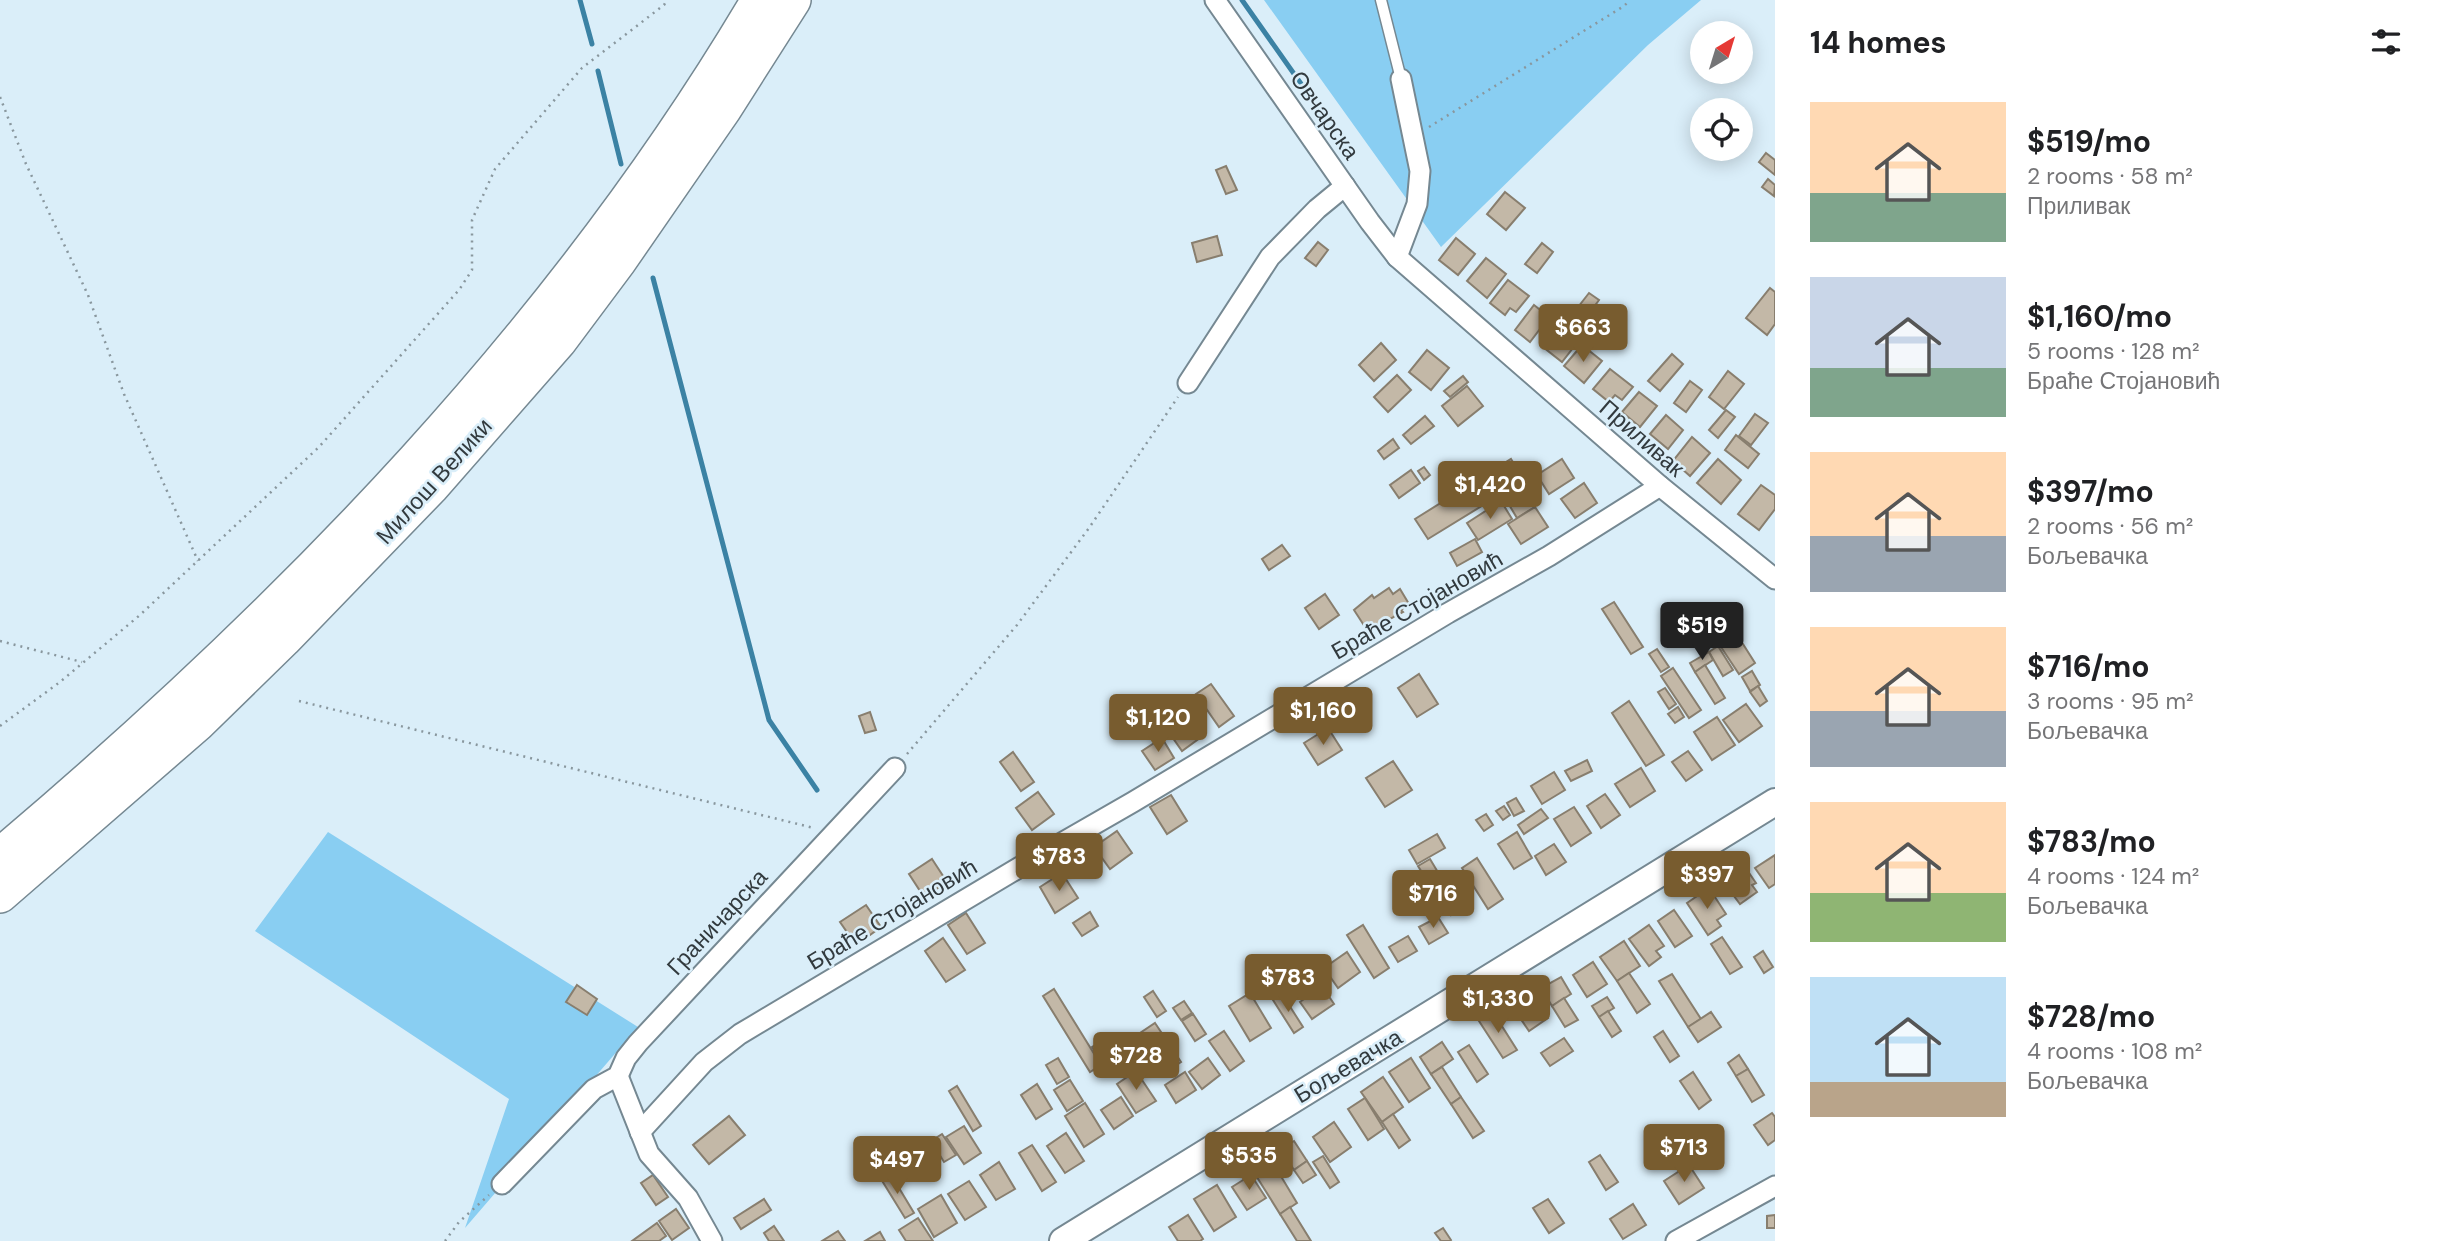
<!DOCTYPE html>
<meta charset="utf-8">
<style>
body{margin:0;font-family:"DM Sans",sans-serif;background:#f6f6f6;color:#202124;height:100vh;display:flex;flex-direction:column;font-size:26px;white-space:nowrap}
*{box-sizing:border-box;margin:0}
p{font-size:23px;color:#757577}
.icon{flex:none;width:38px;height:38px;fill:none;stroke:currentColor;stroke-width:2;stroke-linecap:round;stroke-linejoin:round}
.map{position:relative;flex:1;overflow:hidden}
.side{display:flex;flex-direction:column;background:#fff;width:665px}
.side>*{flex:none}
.needle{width:46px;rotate:38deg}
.buttons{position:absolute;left:1690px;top:21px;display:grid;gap:14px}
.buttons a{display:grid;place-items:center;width:63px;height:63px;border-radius:50%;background:#fff;box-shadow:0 4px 18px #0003;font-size:35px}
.price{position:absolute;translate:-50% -60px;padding:0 16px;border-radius:7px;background:#785c2f;color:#fff;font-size:23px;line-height:46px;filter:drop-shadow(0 2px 4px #0008)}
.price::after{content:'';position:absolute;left:50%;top:42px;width:21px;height:16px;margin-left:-10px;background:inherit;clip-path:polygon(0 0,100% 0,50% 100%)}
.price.selected{background:#222;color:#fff}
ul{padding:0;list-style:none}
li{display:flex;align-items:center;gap:21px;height:175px;padding:0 35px}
li span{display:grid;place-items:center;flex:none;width:196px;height:140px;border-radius:0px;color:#555}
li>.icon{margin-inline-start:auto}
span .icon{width:84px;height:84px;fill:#fffc;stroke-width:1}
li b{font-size:30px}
h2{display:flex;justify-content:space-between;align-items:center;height:84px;padding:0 35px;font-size:30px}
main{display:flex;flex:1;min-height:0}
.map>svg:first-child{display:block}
.green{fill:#89cef2}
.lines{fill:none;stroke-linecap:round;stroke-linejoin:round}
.stream{stroke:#3b82a4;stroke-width:5}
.building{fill:#c3b8a7;stroke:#887e6e;stroke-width:2}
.service-casing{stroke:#758892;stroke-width:13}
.minor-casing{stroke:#758892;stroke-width:23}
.secondary-casing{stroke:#758892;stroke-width:30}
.motorway-casing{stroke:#758892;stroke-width:38}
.path{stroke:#89979e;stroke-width:2.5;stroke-dasharray:2 5;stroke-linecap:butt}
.service{stroke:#fff;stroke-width:10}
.minor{stroke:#fff;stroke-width:19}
.secondary{stroke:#fff;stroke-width:26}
.motorway{stroke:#fff;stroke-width:35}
.labels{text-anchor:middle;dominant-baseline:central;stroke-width:5;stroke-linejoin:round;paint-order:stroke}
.street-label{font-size:23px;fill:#323a3e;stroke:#daeef9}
</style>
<main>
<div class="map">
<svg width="1775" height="1241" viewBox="0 0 1775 1241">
<rect width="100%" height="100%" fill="#daeef9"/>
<g class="green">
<polygon points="1264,0 1701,0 1648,45 1441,247"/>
<polygon points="328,832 638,1027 465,1228 509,1099 255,931"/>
</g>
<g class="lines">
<g class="stream">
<polyline points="580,0 592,44"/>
<polyline points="1242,0 1311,98"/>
<polyline points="598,71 621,164"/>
<polyline points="653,278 769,720 817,790"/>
</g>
</g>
<g class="building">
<polygon points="1766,153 1775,160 1775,175 1759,162"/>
<polygon points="1226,166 1237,190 1226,194 1216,170"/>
<polygon points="1768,179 1775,185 1774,196 1762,187"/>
<polygon points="1505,192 1525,208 1506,230 1487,214"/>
<polygon points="1217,236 1222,255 1197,262 1192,243"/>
<polygon points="1456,238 1475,254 1458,275 1439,260"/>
<polygon points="1318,242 1328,250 1316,266 1305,258"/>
<polygon points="1542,243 1553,252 1537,273 1525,264"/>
<polygon points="1486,258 1506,274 1487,298 1467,281"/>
<polygon points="1508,280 1529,296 1516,312 1510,308 1505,315 1490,303"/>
<polygon points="1770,288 1775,292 1775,324 1767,335 1746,318"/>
<polygon points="1589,293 1599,300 1585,319 1575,311"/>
<polygon points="1534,305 1549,317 1530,342 1515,330"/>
<polygon points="1561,324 1580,339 1562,362 1543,347"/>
<polygon points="1381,343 1396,360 1374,381 1359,365"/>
<polygon points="1582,345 1602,361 1584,383 1564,366"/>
<polygon points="1427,350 1449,368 1431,390 1409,372"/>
<polygon points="1672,354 1683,364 1660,391 1648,381"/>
<polygon points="1610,369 1633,387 1622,400 1615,395 1609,402 1593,389"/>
<polygon points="1728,371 1744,384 1724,409 1709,397"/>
<polygon points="1397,375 1411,390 1388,412 1374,397"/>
<polygon points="1463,376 1468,382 1450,397 1444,391"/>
<polygon points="1690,381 1702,390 1686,412 1674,403"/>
<polygon points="1467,386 1483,406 1458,426 1442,406"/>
<polygon points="1639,392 1657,406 1640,427 1622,412"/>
<polygon points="1726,410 1735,417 1718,438 1709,430"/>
<polygon points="1755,414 1768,423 1751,445 1739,436"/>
<polygon points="1666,415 1683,430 1668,449 1650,434"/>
<polygon points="1425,416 1434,426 1411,444 1403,435"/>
<polygon points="1736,435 1759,454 1748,468 1725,450"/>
<polygon points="1692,437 1710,453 1690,476 1673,461"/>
<polygon points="1393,439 1399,448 1384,459 1378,451"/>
<polygon points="1511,459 1524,480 1428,539 1415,519"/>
<polygon points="1562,459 1574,478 1549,494 1537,475"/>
<polygon points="1718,459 1741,480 1721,504 1697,483"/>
<polygon points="1424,467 1430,475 1424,480 1418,471"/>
<polygon points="1411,470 1420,483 1399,498 1390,485"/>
<polygon points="1584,483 1597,503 1575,518 1561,499"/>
<polygon points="1761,485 1775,495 1775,509 1759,530 1738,514"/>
<polygon points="1523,487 1535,507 1517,518 1505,498"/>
<polygon points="1501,501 1512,519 1478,540 1467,523"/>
<polygon points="1535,507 1548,527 1521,544 1508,524"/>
<polygon points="1475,539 1482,552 1457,566 1450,553"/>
<polygon points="1282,545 1290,556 1269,570 1262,559"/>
<polygon points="1389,588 1393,594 1400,589 1409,604 1401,610 1403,612 1386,621 1388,624 1378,631 1375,626 1367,630 1354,610 1372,595 1374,598"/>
<polygon points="1325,594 1339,615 1319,629 1305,608"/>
<polygon points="1614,602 1643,647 1631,654 1602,609"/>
<polygon points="1722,611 1755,663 1739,674 1705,623"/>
<polygon points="1700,620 1716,643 1706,650 1690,626"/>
<polygon points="1678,625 1687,638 1679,644 1670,631"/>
<polygon points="1718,646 1733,670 1723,676 1709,652"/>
<polygon points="1657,649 1669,667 1661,672 1649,654"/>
<polygon points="1709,652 1713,660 1695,672 1690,663"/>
<polygon points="1705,665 1725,698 1715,704 1695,672"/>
<polygon points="1673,668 1701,710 1689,718 1661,676"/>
<polygon points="1752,671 1760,685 1750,691 1742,677"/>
<polygon points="1419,674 1438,704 1417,717 1398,688"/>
<polygon points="1211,684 1234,716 1219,727 1196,694"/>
<polygon points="1758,686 1767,701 1760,706 1750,692"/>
<polygon points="1665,688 1676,704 1669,709 1658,692"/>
<polygon points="1629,701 1664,755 1646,766 1612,713"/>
<polygon points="1746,704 1762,726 1739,742 1723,720"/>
<polygon points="1183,706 1204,735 1182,751 1161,721"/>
<polygon points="1678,707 1684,717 1675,723 1668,714"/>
<polygon points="870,712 876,730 865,733 859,716"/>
<polygon points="1717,717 1735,745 1712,760 1694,732"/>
<polygon points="1328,728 1342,750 1318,765 1304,743"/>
<polygon points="1162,738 1174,758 1155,770 1142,751"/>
<polygon points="1688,751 1702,770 1686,781 1672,762"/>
<polygon points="1013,752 1034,782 1021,791 1000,762"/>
<polygon points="1587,760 1592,771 1571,781 1565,771"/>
<polygon points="1393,761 1412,790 1385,807 1366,778"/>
<polygon points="1641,768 1655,791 1630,807 1615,784"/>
<polygon points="1554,772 1565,790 1542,804 1531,786"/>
<polygon points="1038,792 1054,814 1032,830 1016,808"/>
<polygon points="1605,794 1620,815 1601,828 1587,806"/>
<polygon points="1171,795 1187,821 1167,834 1150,807"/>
<polygon points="1516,798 1524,811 1514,816 1507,803"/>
<polygon points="1504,806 1510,815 1503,820 1496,811"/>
<polygon points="1574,807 1591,833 1571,846 1554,819"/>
<polygon points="1541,809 1548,818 1524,834 1518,825"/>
<polygon points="1486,814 1493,825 1484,831 1476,820"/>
<polygon points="1117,831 1132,853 1110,869 1094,847"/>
<polygon points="1517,832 1532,858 1514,869 1498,844"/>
<polygon points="1437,834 1445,848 1417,864 1409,850"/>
<polygon points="1554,844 1566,862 1546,875 1535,856"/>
<polygon points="1775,855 1775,884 1769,888 1755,868"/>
<polygon points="1477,858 1503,899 1488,909 1462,868"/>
<polygon points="932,859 947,882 924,897 909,874"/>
<polygon points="1430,859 1445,884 1433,890 1418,866"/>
<polygon points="1739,867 1743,873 1747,870 1756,883 1752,885 1757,892 1740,904 1722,880"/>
<polygon points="1062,873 1078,898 1055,913 1040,887"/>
<polygon points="1457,880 1471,902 1451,915 1437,893"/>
<polygon points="1709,888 1726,914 1717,920 1721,926 1708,935 1687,903"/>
<polygon points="866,905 881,927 856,945 840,922"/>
<polygon points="1674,910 1692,936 1675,947 1658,921"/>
<polygon points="1090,912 1098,926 1082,936 1073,923"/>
<polygon points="966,913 985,943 967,954 948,925"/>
<polygon points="1438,917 1448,933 1429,944 1419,927"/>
<polygon points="1363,925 1389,968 1374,978 1347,935"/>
<polygon points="1649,925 1664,946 1656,951 1661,957 1649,966 1629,939"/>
<polygon points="1408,936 1417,951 1398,962 1389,947"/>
<polygon points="1722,937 1742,967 1730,974 1711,944"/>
<polygon points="943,938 965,970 946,982 925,951"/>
<polygon points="1624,941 1640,966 1617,981 1600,957"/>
<polygon points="1763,951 1773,967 1764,973 1754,957"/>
<polygon points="1347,952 1360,972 1338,988 1324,968"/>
<polygon points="1593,962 1607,984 1587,997 1573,975"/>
<polygon points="1297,965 1310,987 1300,993 1287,971"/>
<polygon points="1629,973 1650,1004 1637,1013 1617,981"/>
<polygon points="1672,974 1701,1019 1688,1027 1659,981"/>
<polygon points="1561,977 1571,994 1552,1006 1541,988"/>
<polygon points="577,985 597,999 587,1015 566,1002"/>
<polygon points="1322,986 1334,1004 1312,1019 1300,1002"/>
<polygon points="1054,989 1101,1065 1090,1072 1043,996"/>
<polygon points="1153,991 1166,1011 1157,1017 1144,997"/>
<polygon points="1250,993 1271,1028 1250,1041 1229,1006"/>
<polygon points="1282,994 1303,1027 1294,1033 1273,1000"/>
<polygon points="1607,997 1614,1008 1599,1017 1592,1006"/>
<polygon points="1564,998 1578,1020 1565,1027 1552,1006"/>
<polygon points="1536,999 1548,1018 1529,1031 1516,1012"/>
<polygon points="1184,1001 1192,1013 1181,1020 1173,1008"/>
<polygon points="1608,1011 1621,1031 1612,1037 1599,1017"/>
<polygon points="1493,1012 1517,1050 1503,1058 1479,1021"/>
<polygon points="1711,1012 1721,1027 1698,1042 1688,1027"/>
<polygon points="1193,1014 1206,1034 1195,1041 1182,1021"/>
<polygon points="1155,1023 1181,1062 1166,1072 1140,1033"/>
<polygon points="1224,1031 1244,1061 1230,1071 1209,1041"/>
<polygon points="1663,1031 1679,1056 1670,1062 1654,1037"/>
<polygon points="1564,1038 1573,1051 1550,1066 1541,1053"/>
<polygon points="1103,1040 1119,1064 1107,1071 1092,1047"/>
<polygon points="1442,1042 1453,1059 1431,1074 1420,1057"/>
<polygon points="1469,1045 1488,1074 1477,1082 1458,1052"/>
<polygon points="1739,1055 1748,1069 1736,1076 1728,1063"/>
<polygon points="1058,1058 1069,1077 1057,1084 1046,1065"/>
<polygon points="1208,1058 1220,1075 1202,1089 1189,1072"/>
<polygon points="1411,1058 1430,1088 1409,1102 1389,1072"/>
<polygon points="1442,1067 1461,1097 1451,1104 1431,1074"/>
<polygon points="1748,1069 1764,1095 1752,1102 1736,1076"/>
<polygon points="1136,1071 1156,1101 1136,1113 1117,1084"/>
<polygon points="1185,1072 1196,1090 1176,1103 1165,1085"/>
<polygon points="1693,1072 1711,1100 1699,1109 1680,1081"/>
<polygon points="1383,1077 1403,1107 1382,1122 1361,1092"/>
<polygon points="1070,1080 1083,1101 1067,1111 1054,1090"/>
<polygon points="1037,1084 1052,1109 1036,1119 1021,1095"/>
<polygon points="957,1086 981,1126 973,1131 949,1091"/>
<polygon points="1121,1097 1133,1116 1114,1129 1101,1110"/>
<polygon points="1461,1097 1484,1131 1473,1138 1451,1104"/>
<polygon points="1365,1098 1384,1129 1368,1140 1348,1109"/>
<polygon points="1085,1103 1104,1134 1084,1147 1065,1116"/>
<polygon points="1772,1113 1775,1117 1775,1140 1768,1145 1754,1125"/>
<polygon points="1393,1114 1410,1140 1399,1148 1382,1122"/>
<polygon points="729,1116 745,1135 709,1164 693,1145"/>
<polygon points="1334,1122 1351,1147 1330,1162 1313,1137"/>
<polygon points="964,1126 981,1153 964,1164 946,1137"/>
<polygon points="1066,1133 1084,1161 1065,1173 1047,1146"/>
<polygon points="942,1134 956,1155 944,1162 931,1141"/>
<polygon points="922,1138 933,1153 925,1159 914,1144"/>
<polygon points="1294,1141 1307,1161 1294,1170 1281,1149"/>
<polygon points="1032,1145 1056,1182 1042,1191 1019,1153"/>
<polygon points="1600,1155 1618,1182 1606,1190 1589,1162"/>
<polygon points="1323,1156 1339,1182 1330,1188 1313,1162"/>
<polygon points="1307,1161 1316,1175 1303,1183 1294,1170"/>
<polygon points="999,1162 1015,1189 996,1200 980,1175"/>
<polygon points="1273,1163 1297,1203 1280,1214 1255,1174"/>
<polygon points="1689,1165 1704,1188 1679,1204 1664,1181"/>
<polygon points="890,1173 914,1213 905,1218 881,1179"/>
<polygon points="653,1175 668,1197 656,1205 641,1183"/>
<polygon points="1251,1175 1266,1198 1247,1210 1232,1187"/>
<polygon points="969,1181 986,1207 965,1220 948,1194"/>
<polygon points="1217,1185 1236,1217 1214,1231 1194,1199"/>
<polygon points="941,1195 957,1223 934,1237 918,1209"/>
<polygon points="764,1199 771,1210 741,1229 734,1218"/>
<polygon points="1548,1199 1564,1223 1549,1233 1533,1208"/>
<polygon points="1633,1204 1646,1225 1623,1239 1610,1219"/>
<polygon points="1290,1207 1311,1241 1297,1241 1280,1214"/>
<polygon points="676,1209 689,1228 672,1240 659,1221"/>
<polygon points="1188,1215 1203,1239 1200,1241 1178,1241 1169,1227"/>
<polygon points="1775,1215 1775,1228 1767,1228 1767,1216"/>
<polygon points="918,1218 933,1241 906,1241 899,1230"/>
<polygon points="657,1223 666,1236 659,1241 632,1241"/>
<polygon points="774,1226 784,1241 769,1241 764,1233"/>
<polygon points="1443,1228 1451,1240 1450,1241 1441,1241 1435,1233"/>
<polygon points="838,1231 845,1241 822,1241"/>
<polygon points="880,1232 885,1241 865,1241"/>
</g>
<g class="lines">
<defs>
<polyline id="service" points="1381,0 1401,79"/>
<g id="minor">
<polyline points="1215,0 1370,222 1397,257 1660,486 1775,579"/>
<polyline points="1397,257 1417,204 1420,171 1401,79"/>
<polyline points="1188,383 1270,257 1317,209 1345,186"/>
<polyline points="618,1076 649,1154 688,1198 712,1241"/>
<polyline points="640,1132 704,1062 740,1034 1020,867 1133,802 1448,613 1549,556 1660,486"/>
<polyline points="502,1184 594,1089 618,1076 626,1058 638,1043 895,768"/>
<polyline points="1676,1241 1775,1186"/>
</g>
<polyline id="secondary" points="1063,1241 1775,802"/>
<g id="motorway">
<path d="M0 856C291 610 564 330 759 0"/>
<polyline points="0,895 198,723 284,639 432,486 559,341 618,262 723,110 793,0"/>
</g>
</defs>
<use href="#service" class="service-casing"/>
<use href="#minor" class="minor-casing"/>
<use href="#secondary" class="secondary-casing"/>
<use href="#motorway" class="motorway-casing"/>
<g class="path">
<polyline points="0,97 26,164 88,295 124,394 198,561"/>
<polyline points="1429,127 1624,6 1630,0"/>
<polyline points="0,641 82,662"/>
<polyline points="299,701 814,828"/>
<polyline points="0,726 60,682 140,615 319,447 459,290 472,270 472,220 495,169 582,68 664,5 667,0"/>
<polyline points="907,754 1017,625 1089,528 1178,397"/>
<polyline points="445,1241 459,1222 489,1195"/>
</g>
<use href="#service" class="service"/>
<use href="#minor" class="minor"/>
<use href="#secondary" class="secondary"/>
<use href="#motorway" class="motorway"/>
</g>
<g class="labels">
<g class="street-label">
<text transform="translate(1325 115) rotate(55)">Овчарска</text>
<text transform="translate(1642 438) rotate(41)">Приливак</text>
<text transform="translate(434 481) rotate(-48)">Милош Велики</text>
<text transform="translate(1417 605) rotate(-30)">Браће Стојановић</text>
<text transform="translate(892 914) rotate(-31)">Браће Стојановић</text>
<text transform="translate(717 922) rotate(-47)">Граничарска</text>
<text transform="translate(1348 1066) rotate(-31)">Бољевачка</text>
</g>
</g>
</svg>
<div class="buttons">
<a><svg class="needle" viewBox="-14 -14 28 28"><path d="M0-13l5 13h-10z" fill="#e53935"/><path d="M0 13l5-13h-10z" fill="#757577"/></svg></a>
<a><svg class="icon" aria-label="locate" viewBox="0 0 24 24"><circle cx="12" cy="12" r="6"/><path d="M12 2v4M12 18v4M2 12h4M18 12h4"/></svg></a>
</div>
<b class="price" style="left:1583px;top:364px">$663</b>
<b class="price" style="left:1490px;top:521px">$1,420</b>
<b class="price selected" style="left:1702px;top:662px">$519</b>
<b class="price" style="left:1323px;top:747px">$1,160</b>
<b class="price" style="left:1158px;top:754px">$1,120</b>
<b class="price" style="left:1059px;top:893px">$783</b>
<b class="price" style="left:1707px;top:911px">$397</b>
<b class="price" style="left:1433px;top:930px">$716</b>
<b class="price" style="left:1288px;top:1014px">$783</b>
<b class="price" style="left:1498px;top:1035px">$1,330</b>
<b class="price" style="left:1136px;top:1092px">$728</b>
<b class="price" style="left:1684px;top:1184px">$713</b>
<b class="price" style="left:1249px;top:1192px">$535</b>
<b class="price" style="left:897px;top:1196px">$497</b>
</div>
<section class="side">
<h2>14 homes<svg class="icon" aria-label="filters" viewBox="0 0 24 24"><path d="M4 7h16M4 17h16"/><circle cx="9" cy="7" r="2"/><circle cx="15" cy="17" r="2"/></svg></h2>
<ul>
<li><span style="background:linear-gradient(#ffd9b3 65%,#7fa58c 0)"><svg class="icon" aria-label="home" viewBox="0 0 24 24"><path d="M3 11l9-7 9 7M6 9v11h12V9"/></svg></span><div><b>$519/mo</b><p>2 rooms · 58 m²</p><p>Приливак</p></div></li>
<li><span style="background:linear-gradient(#c9d6e8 65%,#7fa58c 0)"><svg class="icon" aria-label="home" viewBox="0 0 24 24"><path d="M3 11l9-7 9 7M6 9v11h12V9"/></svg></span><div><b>$1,160/mo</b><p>5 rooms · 128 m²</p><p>Браће Стојановић</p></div></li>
<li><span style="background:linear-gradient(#ffd9b3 60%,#9aa5b1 0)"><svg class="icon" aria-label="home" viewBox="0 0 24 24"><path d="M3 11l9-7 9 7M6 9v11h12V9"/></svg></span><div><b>$397/mo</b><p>2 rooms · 56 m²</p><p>Бољевачка</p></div></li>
<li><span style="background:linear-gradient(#ffd9b3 60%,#9aa5b1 0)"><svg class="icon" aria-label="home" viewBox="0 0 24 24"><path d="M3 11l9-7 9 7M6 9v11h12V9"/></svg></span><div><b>$716/mo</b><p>3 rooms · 95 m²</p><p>Бољевачка</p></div></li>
<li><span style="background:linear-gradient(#ffd9b3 65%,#8fb573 0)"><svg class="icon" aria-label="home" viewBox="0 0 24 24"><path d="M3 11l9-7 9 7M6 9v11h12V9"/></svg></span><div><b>$783/mo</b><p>4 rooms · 124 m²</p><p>Бољевачка</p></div></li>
<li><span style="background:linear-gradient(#bfe0f5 75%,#b9a48a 0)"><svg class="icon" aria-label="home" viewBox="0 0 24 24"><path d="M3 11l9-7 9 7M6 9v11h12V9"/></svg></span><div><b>$728/mo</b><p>4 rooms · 108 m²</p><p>Бољевачка</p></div></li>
</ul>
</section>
</main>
